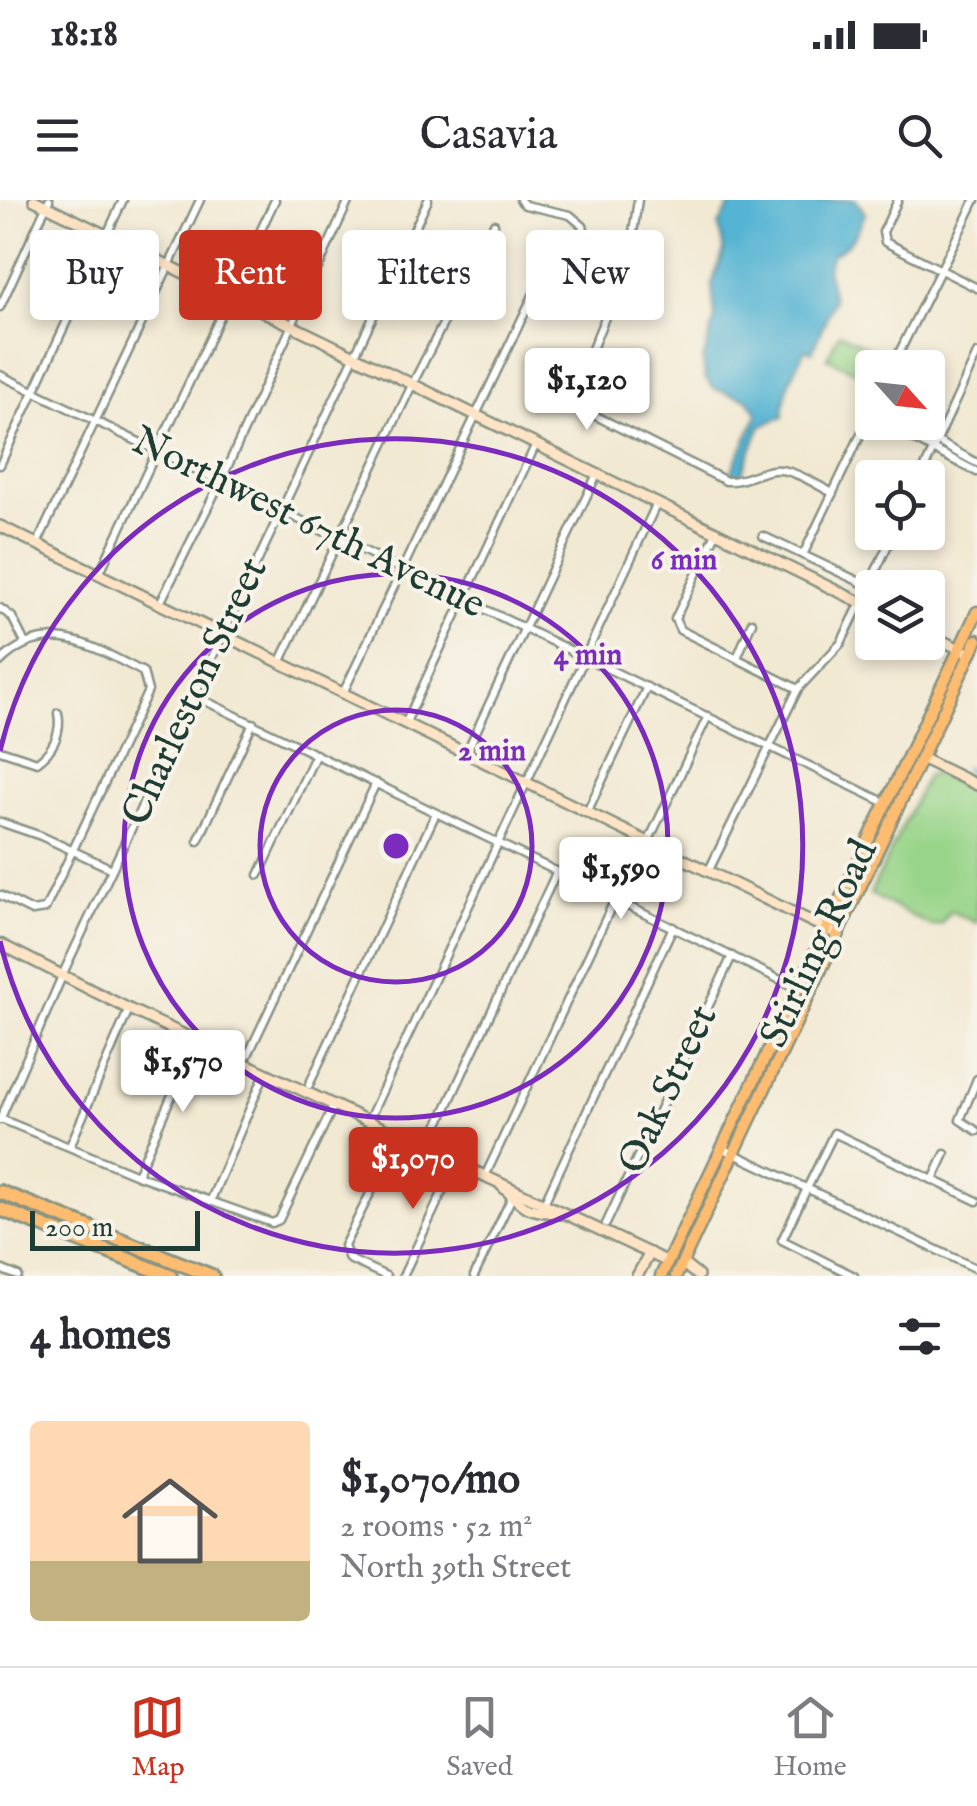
<!DOCTYPE html>
<meta charset="utf-8">
<style>
body{margin:0;font-family:"IM FELL English",serif;background:#f2f2f3;color:#2b2b33;height:100vh;display:flex;flex-direction:column;font-size:38px;white-space:nowrap}
*{box-sizing:border-box;margin:0}
p{font-size:32px;color:#7c7c81}
.icon{flex:none;width:55px;height:55px;fill:none;stroke:currentColor;stroke-width:2;stroke-linecap:round;stroke-linejoin:round}
.map{position:relative;height:1076px;overflow:hidden}
.panel{display:flex;flex-direction:column;background:#fff;flex:1}
.panel>*{flex:none}
.top-card{position:absolute;left:30px;top:30px;width:918px;height:90px;display:flex;gap:20px}
.needle{width:65px;rotate:117deg}
.controls{position:absolute;left:855px;top:150px;display:grid;gap:20px}
.controls a{display:grid;place-items:center;width:90px;height:90px;border-radius:10px;background:#fff;box-shadow:0 5px 15px #0003;font-size:50px}
.scale{position:absolute;left:30px;bottom:25px;width:170px;box-sizing:border-box;padding-left:10px;border:5px solid #1f3d34;border-top:0;font-size:28px;line-height:35px;white-space:nowrap;color:#1f3d34;-webkit-text-stroke:8px #f7f3e8;paint-order:stroke}
.price{position:absolute;translate:-50% -85px;padding:0 22px;border-radius:10px;background:#fff;color:#222;font-size:32px;line-height:65px;filter:drop-shadow(0 2px 5px #0008)}
.price::after{content:'';position:absolute;left:50%;top:60px;width:30px;height:22px;margin-left:-15px;background:inherit;clip-path:polygon(0 0,100% 0,50% 100%)}
.price.selected{background:#c8321e;color:#fff}
ul{padding:0;list-style:none}
li{display:flex;align-items:center;gap:30px;height:250px;padding:0 30px}
li+li{border-top:2px solid #e1e1e2}
li span{display:grid;place-items:center;flex:none;width:280px;height:200px;border-radius:10px;color:#555}
li>.icon{margin-inline-start:auto}
span .icon{width:120px;height:120px;fill:#fffc;stroke-width:1}
li b{font-size:42px}
h2{display:flex;justify-content:space-between;align-items:center;height:120px;padding:0 30px;font-size:42px}
.tag{padding:0 35px;border-radius:10px;background:#fff;box-shadow:0 5px 15px #0003;font-size:35px;line-height:90px}
.tag.selected{background:#c8321e;color:#fff}
.status{display:flex;justify-content:space-between;align-items:center;height:70px;padding:0 50px;background:#fff;direction:ltr}
.status svg{height:28px;fill:currentColor}
header{display:flex;justify-content:space-between;align-items:center;height:130px;padding:0 30px;background:#fff;font-size:45px;font-weight:600}
.menu{display:flex;justify-content:space-around;align-items:center;height:140px;border-top:2px solid #e1e1e2;background:#fff;font-size:28px;color:#7c7c81}
.menu a{display:grid;justify-items:center;gap:5px}
.menu .selected{color:#c8321e}
.map>svg:first-child{display:block}
.green{fill:#98d489;stroke:#5c885e;stroke-width:2.5}
.water{fill:#54b4d3;stroke:#3a7884;stroke-width:2.5}
.lines{fill:none;stroke-linecap:round;stroke-linejoin:round}
.canal{stroke:#54b4d3;stroke-width:6}
.street-casing{stroke:#889384;stroke-width:11}
.secondary-casing{stroke:#889384;stroke-width:14}
.primary-casing{stroke:#889384;stroke-width:15}
.highway-casing{stroke:#889384;stroke-width:18}
.street{stroke:#fff;stroke-width:6}
.secondary{stroke:#fee4c5;stroke-width:9}
.primary{stroke:#fdbc6f;stroke-width:10}
.highway{stroke:#fdbc6f;stroke-width:12}
.ring{fill:none;stroke:#7b2cbf;stroke-width:5}
.labels{text-anchor:middle;dominant-baseline:central;stroke-width:8;stroke-linejoin:round;paint-order:stroke}
.street-label{font-size:40px;fill:#1f3d34;stroke:#f7f3e8}
.centre{fill:#7b2cbf;stroke:#f7f3e8;stroke-width:5}
.ring-label{font-size:30px;text-anchor:middle;font-weight:bold;fill:#7b2cbf;stroke:#f7f3e8;stroke-width:8;stroke-linejoin:round;paint-order:stroke}
</style>
<div class="status"><b>18:18</b><svg viewBox="0 0 49 12"><path d="M0 12V9h3v3zM5 12V6h3v6zM10 12V3h3v9zM15 12V0h3v12zM26 1h20v11H26zM47 4h2v5h-2z"/></svg></div>
<header><svg class="icon" aria-label="menu" viewBox="0 0 24 24"><path d="M4 6h16M4 12h16M4 18h16"/></svg>Casavia<svg class="icon" aria-label="search" viewBox="0 0 24 24"><circle cx="10" cy="10" r="6"/><path d="M15 15l6 6"/></svg></header>
<div class="map">
<svg width="977" height="1076" viewBox="0 0 977 1076">
<rect width="100%" height="100%" fill="#f7f3e8"/>
<filter id="ink" filterUnits="userSpaceOnUse"><feTurbulence type="fractalNoise" baseFrequency=".01" numOctaves="2"/><feDisplacementMap in="SourceGraphic" scale="20" xChannelSelector="R" yChannelSelector="G"/><feConvolveMatrix kernelMatrix="1 2 1 2 8 2 1 2 1" color-interpolation-filters="sRGB"/></filter>
<filter id="wash" filterUnits="userSpaceOnUse"><feTurbulence type="fractalNoise" baseFrequency=".0048" numOctaves="4" result="noise"/><feDisplacementMap in="SourceGraphic" scale="40" xChannelSelector="R" yChannelSelector="G"/><feGaussianBlur stdDeviation="2.25" result="paint"/><feColorMatrix in="noise" values="0 0 0 0 0 0 0 0 0 0 0 0 0 0 0 0 0 1.4 0 .05"/><feComposite in="paint" operator="in"/></filter>
<g filter="url(#wash)">
<rect width="100%" height="100%" fill="#f2e9d3"/>
<g class="green">
<polygon points="839,133 892,159 888,167 872,168 872,179 827,158"/>
<polygon points="935,573 977,593 977,723 950,711 941,724 931,726 870,694 927,575"/>
</g>
<path class="water" d="M733 0H856L865 13C858 33 851 45 832 54L827 67 833 101 812 152 805 149C794 171 783 192 783 217L761 225 741 275H734L732 271 758 214 748 199 714 189 705 178 703 160 715 118 712 84 724 51 719 26Z"/>
<g class="lines">
<polyline class="canal" points="966,569 977,575"/>
</g>
</g>
<g filter="url(#ink)">
<g class="lines">
<defs>
<g id="street">
<polyline points="520,0 525,5 570,15 583,26 589,42 604,59 625,69"/>
<path d="M638 0 629 59 578 183 586 211 726 281C745 282 756 272 773 270 793 268 816 285 833 293"/>
<polyline points="898,0 883,32 885,42 977,88"/>
<polyline points="0,107 49,0"/>
<path d="M892 168C919 110 948 57 975 0"/>
<polyline points="0,175 886,603"/>
<polyline points="880,222 977,272"/>
<polyline points="901,222 977,263"/>
<polyline points="0,265 123,0"/>
<polyline points="920,278 977,154"/>
<polyline points="717,331 675,419 680,430 798,489"/>
<polyline points="763,336 862,383 872,379 894,332"/>
<polyline points="37,344 200,0"/>
<polyline points="803,355 872,211"/>
<polyline points="99,374 275,0"/>
<polyline points="160,403 221,281 349,0"/>
<polyline points="0,408 12,417 25,443"/>
<polyline points="737,458 752,422"/>
<polyline points="281,461 413,183 494,24"/>
<path d="M0 462C47 415 95 448 143 472L148 491 45 709 32 711 0 695"/>
<polyline points="344,491 549,62"/>
<polyline points="195,496 799,789"/>
<polyline points="406,522 536,244"/>
<path d="M0 550 37 562C53 551 62 532 58 513"/>
<polyline points="467,551 597,274"/>
<polyline points="588,610 647,487"/>
<polyline points="0,622 41,636 112,669"/>
<polyline points="649,640 708,516"/>
<polyline points="198,641 253,523"/>
<polyline points="709,670 798,489 841,443 861,402"/>
<polyline points="259,675 316,554"/>
<polyline points="248,855 376,583"/>
<polyline points="977,879 960,920 977,931"/>
<polyline points="309,885 436,613"/>
<polyline points="371,915 657,303"/>
<polyline points="1,919 137,975 272,1023 279,1020 334,905"/>
<polyline points="0,920 66,767 428,0"/>
<polyline points="430,943 557,671"/>
<polyline points="70,946 129,809"/>
<polyline points="724,949 977,1069"/>
<polyline points="487,972 615,699"/>
<polyline points="137,975 196,840"/>
<polyline points="933,980 945,954"/>
<polyline points="546,999 673,727"/>
<polyline points="210,1002 265,873"/>
<polyline points="606,1024 732,756"/>
<polyline points="0,1069 18,1076"/>
<polyline points="386,1076 349,1059 344,1046 399,935"/>
<polyline points="403,1076 456,963"/>
<polyline points="474,1076 513,995"/>
<polyline points="854,1076 782,1040 834,933 977,1001"/>
</g>
<g id="secondary">
<polyline points="34,0 872,408"/>
<polyline points="0,326 839,735"/>
<polyline points="928,434 966,452"/>
<polyline points="921,558 977,585"/>
<polyline points="0,744 129,809 668,1062"/>
<path d="M501 985C527 1011 525 1009 560 1014"/>
<polyline points="682,1063 698,1076"/>
<polyline points="637,1076 650,1053"/>
</g>
<g id="primary">
<polyline points="661,1076 977,412"/>
<polyline points="676,1076 977,440"/>
</g>
<g id="highway">
<polyline points="0,992 212,1076"/>
<polyline points="0,1009 170,1076"/>
</g>
</defs>
<use href="#street" class="street-casing"/>
<use href="#secondary" class="secondary-casing"/>
<use href="#primary" class="primary-casing"/>
<use href="#highway" class="highway-casing"/>
<use href="#street" class="street"/>
<use href="#secondary" class="secondary"/>
<use href="#primary" class="primary"/>
<use href="#highway" class="highway"/>
</g>
</g>
<g class="ring">
<circle cx="396" cy="646" r="136"/>
<circle cx="396" cy="646" r="272"/>
<path d="M0 551A407 407 0 1 1 0 741"/>
</g>
<g class="labels">
<g class="street-label">
<text transform="translate(308 324) rotate(26)">Northwest 67th Avenue</text>
<text transform="translate(196 492) rotate(-65)">Charleston Street</text>
<text transform="translate(820 744) rotate(-65)">Stirling Road</text>
<text transform="translate(669 890) rotate(-65)">Oak Street</text>
</g>
</g>
<circle cx="396" cy="646" r="15" class="centre"/>
<g class="ring-label">
<text x="684" y="369">6 min</text>
<text x="588" y="464">4 min</text>
<text x="492" y="560">2 min</text>
</g>
</svg>
<div class="controls">
<a><svg class="needle" viewBox="-14 -14 28 28"><path d="M0-13l5 13h-10z" fill="#e53935"/><path d="M0 13l5-13h-10z" fill="#7c7c81"/></svg></a>
<a><svg class="icon" aria-label="locate" viewBox="0 0 24 24"><circle cx="12" cy="12" r="6"/><path d="M12 2v4M12 18v4M2 12h4M18 12h4"/></svg></a>
<a><svg class="icon" aria-label="layers" viewBox="0 0 24 24"><path d="M12 4l9 5-9 5-9-5zM3 14l9 5 9-5"/></svg></a>
</div>
<div class="scale">200 m</div>
<b class="price" style="left:587px;top:233px">$1,120</b>
<b class="price" style="left:621px;top:722px">$1,590</b>
<b class="price" style="left:183px;top:915px">$1,570</b>
<b class="price selected" style="left:413px;top:1012px">$1,070</b>
<div class="top-card">
<a class="tag">Buy</a>
<a class="tag selected">Rent</a>
<a class="tag">Filters</a>
<a class="tag">New</a>
</div>
</div>
<section class="panel">
<h2>4 homes<svg class="icon" aria-label="filters" viewBox="0 0 24 24"><path d="M4 7h16M4 17h16"/><circle cx="9" cy="7" r="2"/><circle cx="15" cy="17" r="2"/></svg></h2>
<ul>
<li><span style="background:linear-gradient(#ffd9b3 70%,#c2b280 0)"><svg class="icon" aria-label="home" viewBox="0 0 24 24"><path d="M3 11l9-7 9 7M6 9v11h12V9"/></svg></span><div><b>$1,070/mo</b><p>2 rooms · 52 m²</p><p>North 39th Street</p></div></li>
</ul>
</section>
<nav class="menu">
<a class="selected"><svg class="icon" aria-label="map" viewBox="0 0 24 24"><path d="M3 6l6-2 6 2 6-2v14l-6 2-6-2-6 2zM9 4v14M15 6v14"/></svg>Map</a>
<a><svg class="icon" aria-label="saved" viewBox="0 0 24 24"><path d="M7 4h10v16l-5-4-5 4z"/></svg>Saved</a>
<a><svg class="icon" aria-label="home" viewBox="0 0 24 24"><path d="M3 11l9-7 9 7M6 9v11h12V9"/></svg>Home</a>
</nav>
